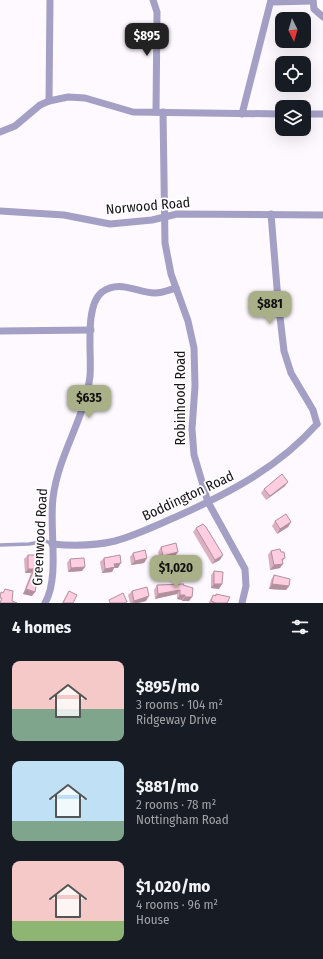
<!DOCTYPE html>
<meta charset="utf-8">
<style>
body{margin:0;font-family:"Fira Sans Condensed",sans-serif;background:#242831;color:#f1f3f6;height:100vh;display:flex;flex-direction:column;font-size:15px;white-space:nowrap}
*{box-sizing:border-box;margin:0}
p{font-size:13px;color:#9ea1a6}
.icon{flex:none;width:22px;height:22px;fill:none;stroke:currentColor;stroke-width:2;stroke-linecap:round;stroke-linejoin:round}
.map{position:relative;height:603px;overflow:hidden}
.side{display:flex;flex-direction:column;background:#171b24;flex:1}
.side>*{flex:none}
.needle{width:26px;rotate:175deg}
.fabs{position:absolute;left:275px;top:12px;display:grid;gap:8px}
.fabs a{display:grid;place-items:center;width:36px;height:36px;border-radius:8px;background:#171b24;box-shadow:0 4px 16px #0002;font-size:20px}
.price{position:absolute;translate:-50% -34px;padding:0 9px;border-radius:8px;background:#a9b087;color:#111;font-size:13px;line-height:26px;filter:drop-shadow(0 1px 2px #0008)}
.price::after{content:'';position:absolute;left:50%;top:24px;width:12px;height:9px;margin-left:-6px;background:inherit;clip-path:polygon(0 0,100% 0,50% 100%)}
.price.current{background:#222;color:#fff}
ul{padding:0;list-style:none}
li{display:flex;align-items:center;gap:12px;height:100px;padding:0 12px}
li span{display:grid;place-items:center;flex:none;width:112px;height:80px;border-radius:8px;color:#555}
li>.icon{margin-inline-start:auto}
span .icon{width:48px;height:48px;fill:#fffc;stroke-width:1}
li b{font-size:17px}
h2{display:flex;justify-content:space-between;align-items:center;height:48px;padding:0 12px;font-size:17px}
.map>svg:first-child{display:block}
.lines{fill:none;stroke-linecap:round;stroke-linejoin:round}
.service{stroke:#a49fc5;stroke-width:3.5}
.minor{stroke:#a49fc5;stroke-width:7}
.wall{fill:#dbb0c1}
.shaded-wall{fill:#b2909d}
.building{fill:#ffcde0;stroke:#b2909d}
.labels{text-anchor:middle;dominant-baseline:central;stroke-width:3.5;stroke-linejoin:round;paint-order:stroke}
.street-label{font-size:14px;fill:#181418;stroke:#fff}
</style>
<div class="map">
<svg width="323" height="603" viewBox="0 0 323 603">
<rect width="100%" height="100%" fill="#fef8ff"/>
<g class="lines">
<polyline class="service" points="0,545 29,544 46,541 52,544"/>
<g class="minor">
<polyline points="153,0 157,12 156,112"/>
<polyline points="313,0 314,9 323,17"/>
<polyline points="271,2 313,1"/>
<polyline points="49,101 50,0"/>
<polyline points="163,112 165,243 171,274 188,321 194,348 195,386 192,429 194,455 208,502 245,569 246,586 242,603"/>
<polyline points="242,114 271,0"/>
<polyline points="304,114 323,114"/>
<polyline points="0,132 15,126 40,105 49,101 68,97 85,98 133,112 282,114"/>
<polyline points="0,211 64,215 110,224 152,220 177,214 323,215"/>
<polyline points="271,214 278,300 284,351 291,373 313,410 317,424"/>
<polyline points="0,331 91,330"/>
<path d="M52 544C73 546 94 546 115 541 137 535 157 525 178 516 229 493 279 467 317 424"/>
<path d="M45 603C60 577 49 529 53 498 58 455 85 419 90 376 92 355 84 306 102 292 120 279 137 293 155 293 162 293 169 290 176 288"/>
</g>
</g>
<g class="wall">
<polygon points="285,486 266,500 261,493 264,489"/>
<polygon points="275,521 291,522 288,527 277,534 272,526"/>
<polygon points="196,528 220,560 212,564 193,532"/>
<polygon points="161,547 178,552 175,556 160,560 158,552"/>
<polygon points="271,551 281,552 285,558 282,562 280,568 270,570 268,555"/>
<polygon points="133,553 147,558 144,563 131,565 130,557"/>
<polygon points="28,555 39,555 35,592 32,596 23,594 31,573 25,573 24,559"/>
<polygon points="104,558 118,568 114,568 112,572 102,573 100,562"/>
<polygon points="70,559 82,571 68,572 67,563"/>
<polygon points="214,571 219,589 211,588 211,575"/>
<polygon points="274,575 289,586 286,590 269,589 271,580"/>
<polygon points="157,585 183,585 192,597 189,601 182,601 182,600 177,599 177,594 155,599 154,590"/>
<polygon points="69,591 73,603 62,603 66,596"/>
<polygon points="132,591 146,601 138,603 130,603 128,595"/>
<polygon points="216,594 227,603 209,603 210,600 213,595 215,596"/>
</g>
<g class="shaded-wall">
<polygon points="288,482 285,486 266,500 270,496"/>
<polygon points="291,522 288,527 277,534 280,529"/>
<polygon points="178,552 175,556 160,560 163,556"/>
<polygon points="223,555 220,560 212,564 215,560"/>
<polygon points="147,558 144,563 131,565 135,561"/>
<polygon points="121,563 118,568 114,568 112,572 102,573 105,569 114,564"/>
<polygon points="283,564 280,568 270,570 274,565"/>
<polygon points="85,567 82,571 68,572 71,568"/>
<polygon points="28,569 34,569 31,573 25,573"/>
<polygon points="214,584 222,584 219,589 211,588"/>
<polygon points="272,584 289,586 286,590 269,589"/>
<polygon points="26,589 35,592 32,596 23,594"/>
<polygon points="180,590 177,594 155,599 158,594"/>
<polygon points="180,595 185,595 182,600 177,599"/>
<polygon points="149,596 146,601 138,603 132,603 134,601"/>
<polygon points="185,597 192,597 189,601 182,601"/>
</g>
<g class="building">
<polygon points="282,474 288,482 270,496 264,489"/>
<polygon points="286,514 291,522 280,529 275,521"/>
<polygon points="203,524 206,527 223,555 215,560 196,528"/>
<polygon points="176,543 178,552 163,556 161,547"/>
<polygon points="280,549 281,552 284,552 285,558 282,559 283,564 274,565 271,551"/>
<polygon points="145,550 147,558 135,561 133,553"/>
<polygon points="28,555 39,555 40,566 35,592 26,589 34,569 28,569"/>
<polygon points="120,555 121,563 114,564 115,567 105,569 104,558"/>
<polygon points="84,558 85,567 71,568 70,559"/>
<polygon points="214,571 223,572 222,584 214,584"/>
<polygon points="274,575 290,579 289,586 272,584"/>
<polygon points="184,584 183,585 193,588 192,597 185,597 185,595 180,595 180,590 158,594 157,585"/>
<polygon points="147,587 149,596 134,601 132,591"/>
<polygon points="5,589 13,591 12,601 17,603 0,603 2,598 0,598 1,592 3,593"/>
<polygon points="69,591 77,595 73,603 63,603"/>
<polygon points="123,593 127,602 125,603 110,603 109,600"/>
<polygon points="216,594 230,597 227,603 214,603 214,602 211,601 213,595 216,596"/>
</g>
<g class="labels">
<g class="street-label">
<text transform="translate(148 206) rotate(-5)">Norwood Road</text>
<text transform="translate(180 398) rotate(-90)">Robinhood Road</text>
<text transform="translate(188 496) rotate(-25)">Boddington Road</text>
<text transform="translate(40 537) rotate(-87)">Greenwood Road</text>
</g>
</g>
</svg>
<div class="fabs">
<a><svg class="needle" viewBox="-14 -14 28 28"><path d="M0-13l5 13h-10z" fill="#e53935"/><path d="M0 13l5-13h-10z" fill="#9ea1a6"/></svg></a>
<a><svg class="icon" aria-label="locate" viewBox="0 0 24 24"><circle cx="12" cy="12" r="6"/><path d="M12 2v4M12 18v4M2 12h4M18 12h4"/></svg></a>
<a><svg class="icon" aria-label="layers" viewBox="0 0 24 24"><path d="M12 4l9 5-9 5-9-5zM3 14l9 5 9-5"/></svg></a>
</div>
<b class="price current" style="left:147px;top:57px">$895</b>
<b class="price" style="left:270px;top:325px">$881</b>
<b class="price" style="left:89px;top:419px">$635</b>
<b class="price" style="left:176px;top:589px">$1,020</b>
</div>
<section class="side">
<h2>4 homes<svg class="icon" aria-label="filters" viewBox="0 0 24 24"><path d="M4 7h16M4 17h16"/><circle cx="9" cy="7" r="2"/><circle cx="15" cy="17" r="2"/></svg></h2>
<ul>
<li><span style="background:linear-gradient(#f6c9c9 60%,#7fa58c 0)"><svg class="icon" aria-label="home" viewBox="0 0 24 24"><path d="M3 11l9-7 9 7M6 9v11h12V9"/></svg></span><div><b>$895/mo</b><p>3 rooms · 104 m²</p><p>Ridgeway Drive</p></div></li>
<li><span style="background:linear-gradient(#bfe0f5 75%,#7fa58c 0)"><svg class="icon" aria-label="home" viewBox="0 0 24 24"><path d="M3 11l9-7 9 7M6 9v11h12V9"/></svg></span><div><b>$881/mo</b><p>2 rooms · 78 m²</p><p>Nottingham Road</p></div></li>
<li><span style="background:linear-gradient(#f6c9c9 75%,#8fb573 0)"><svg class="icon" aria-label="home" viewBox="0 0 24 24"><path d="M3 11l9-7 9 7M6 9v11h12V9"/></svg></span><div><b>$1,020/mo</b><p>4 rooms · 96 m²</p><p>House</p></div></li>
</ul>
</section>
